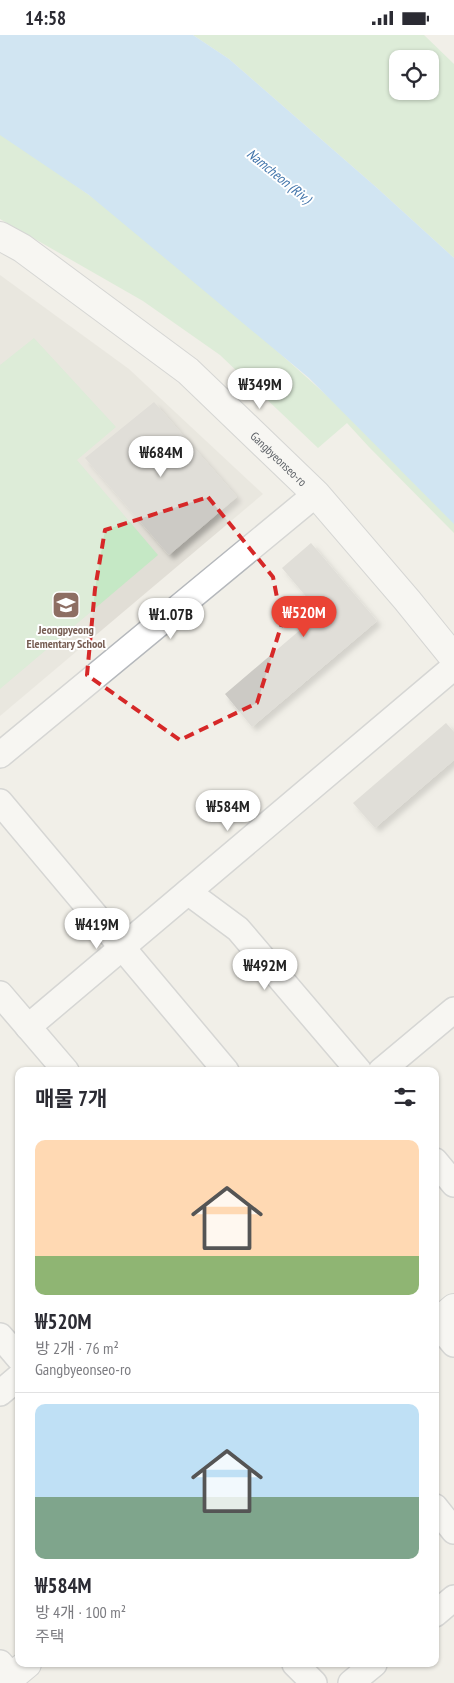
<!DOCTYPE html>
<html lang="ko">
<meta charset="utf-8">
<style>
body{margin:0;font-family:"PT Sans Narrow","Noto Sans KR",sans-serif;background:#f7f7f7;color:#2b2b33;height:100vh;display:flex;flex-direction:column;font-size:19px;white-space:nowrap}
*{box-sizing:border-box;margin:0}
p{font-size:16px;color:#7c7c81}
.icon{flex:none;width:28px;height:28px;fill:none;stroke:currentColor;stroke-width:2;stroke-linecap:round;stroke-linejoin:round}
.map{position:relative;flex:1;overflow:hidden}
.sheet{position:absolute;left:15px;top:1032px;width:424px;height:600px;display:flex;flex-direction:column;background:#fff;border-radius:10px;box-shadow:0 1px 4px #0004}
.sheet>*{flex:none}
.fabs{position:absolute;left:389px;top:15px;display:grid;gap:10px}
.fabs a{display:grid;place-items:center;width:50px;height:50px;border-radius:10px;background:#fff;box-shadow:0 1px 4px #0004;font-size:25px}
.price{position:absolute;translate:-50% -42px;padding:0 11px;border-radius:18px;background:#fff;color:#222;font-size:16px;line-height:32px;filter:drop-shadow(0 1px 2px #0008)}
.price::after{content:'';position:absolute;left:50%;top:30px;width:15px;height:11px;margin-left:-8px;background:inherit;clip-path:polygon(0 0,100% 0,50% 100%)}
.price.current{background:#ea4335;color:#fff}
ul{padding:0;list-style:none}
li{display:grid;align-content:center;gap:10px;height:265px;padding:0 20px}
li+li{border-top:1px solid #e1e1e2}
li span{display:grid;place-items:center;height:155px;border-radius:10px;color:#555}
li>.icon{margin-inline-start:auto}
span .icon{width:90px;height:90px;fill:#fffc;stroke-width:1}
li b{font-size:21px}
h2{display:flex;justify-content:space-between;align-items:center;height:60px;padding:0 20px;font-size:21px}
.status{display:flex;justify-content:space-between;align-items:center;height:35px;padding:0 25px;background:#fff;direction:ltr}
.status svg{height:14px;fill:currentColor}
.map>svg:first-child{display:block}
.education{fill:#e1ded6}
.green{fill:#c5e8c5;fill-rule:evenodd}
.water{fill:#aadaff}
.building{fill:#cccac5;filter:url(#shadow)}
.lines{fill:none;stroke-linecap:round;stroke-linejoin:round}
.minor-casing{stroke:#b5b8bc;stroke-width:28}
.tertiary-casing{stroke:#b5b8bc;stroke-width:30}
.minor{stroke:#fff;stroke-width:25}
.tertiary{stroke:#fff;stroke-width:28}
.marked{fill:none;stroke:#d62828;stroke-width:4;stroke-dasharray:10 6;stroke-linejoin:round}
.labels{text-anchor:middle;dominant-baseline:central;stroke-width:4;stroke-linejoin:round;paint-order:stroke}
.street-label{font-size:12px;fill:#5f6368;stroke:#fff}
.education-label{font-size:12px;font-weight:bold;fill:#785e54;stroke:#fff}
.water-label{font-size:14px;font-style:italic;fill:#4174aa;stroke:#fff}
</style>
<div class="status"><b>14:58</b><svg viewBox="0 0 49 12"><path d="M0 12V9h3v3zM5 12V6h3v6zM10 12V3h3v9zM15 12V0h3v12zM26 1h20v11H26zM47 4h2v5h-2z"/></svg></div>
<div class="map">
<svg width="454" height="1648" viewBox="0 0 454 1648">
<defs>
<filter id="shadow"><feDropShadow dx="4.5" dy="4.5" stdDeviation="2.5" flood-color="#0004"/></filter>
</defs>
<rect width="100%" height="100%" fill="#f1efe8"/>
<polygon class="education" points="0,240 129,334 263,459 0,681"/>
<g class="green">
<path d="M193 0H424L454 29V223L376 152 229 24ZM398 24H430V56H398Z"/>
<polygon points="0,97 106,172 257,298 333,366 454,485 454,498 369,412 347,388 318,413 220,320 143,266 0,184"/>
<polygon points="34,303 116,392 77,425 158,520 0,654 0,330"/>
</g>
<polygon class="water" points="0,0 193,0 229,24 376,152 454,223 454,489 309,343 89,160 0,100"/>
<g class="building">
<polygon points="154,367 237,462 169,520 85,423"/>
<polygon points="311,508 377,586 252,692 225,659 320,578 282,533"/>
<polygon points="446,688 454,697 454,725 375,793 353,768"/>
</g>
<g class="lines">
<defs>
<g id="minor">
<polyline points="0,720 316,459"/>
<polyline points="0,767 226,1036"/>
<polyline points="188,857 238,894 359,1036"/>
<polyline points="0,959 66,1036"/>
<polyline points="28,992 454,632"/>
<polyline points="381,1036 454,975"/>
<polyline points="435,1126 454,1149"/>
<polyline points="435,1286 454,1309"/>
<polyline points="0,1301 19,1323"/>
<polyline points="0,1358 19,1342"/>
<polyline points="435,1472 454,1496"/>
<polyline points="435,1579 454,1563"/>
<polyline points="0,1628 12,1642"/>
<polyline points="295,1629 314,1648"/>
<polyline points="351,1648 374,1629"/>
</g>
<g id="tertiary">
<path id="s1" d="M0 201 22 213 188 336 316 459 407 565 454 623"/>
<polyline points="435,1289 454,1273"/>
<polyline points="4,1648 27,1629"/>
</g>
</defs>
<use href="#minor" class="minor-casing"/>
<use href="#tertiary" class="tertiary-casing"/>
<use href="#minor" class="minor"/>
<use href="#tertiary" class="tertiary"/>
</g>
<path d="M0 0H454V1648H0ZM208 462 273 542 282 588 257 668 180 705 87 640 95 554 105 495Z" fill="#f1efe8" fill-opacity=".55" fill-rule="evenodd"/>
<path class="marked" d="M208 462 273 542 282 588 257 668 180 705 87 640 95 554 105 495Z"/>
<defs>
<symbol id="school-square" viewBox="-11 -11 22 22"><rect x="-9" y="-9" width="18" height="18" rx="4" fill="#8d6e63" stroke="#fff"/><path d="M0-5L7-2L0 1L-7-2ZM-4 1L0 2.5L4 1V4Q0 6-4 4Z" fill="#fff"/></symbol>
</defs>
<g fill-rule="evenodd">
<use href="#school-square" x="50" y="554" width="32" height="32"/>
</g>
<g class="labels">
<g class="street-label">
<text stroke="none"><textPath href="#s1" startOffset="358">Gangbyeonseo-ro</textPath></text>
</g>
<g class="education-label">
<text x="66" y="594">Jeongpyeong<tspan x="66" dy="14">Elementary School</tspan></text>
</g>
<g class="water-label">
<text transform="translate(279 141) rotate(39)">Namcheon (Riv.)</text>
</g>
</g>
</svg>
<div class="fabs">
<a><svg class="icon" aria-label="locate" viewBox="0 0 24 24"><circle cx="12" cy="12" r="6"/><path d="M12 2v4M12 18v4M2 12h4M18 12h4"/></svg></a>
</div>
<b class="price" style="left:260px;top:375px">₩349M</b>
<b class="price" style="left:161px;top:443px">₩684M</b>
<b class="price current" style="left:304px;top:603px">₩520M</b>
<b class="price" style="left:171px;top:605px">₩1.07B</b>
<b class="price" style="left:228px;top:797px">₩584M</b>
<b class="price" style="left:97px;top:915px">₩419M</b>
<b class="price" style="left:265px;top:956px">₩492M</b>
<section class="sheet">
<h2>매물 7개<svg class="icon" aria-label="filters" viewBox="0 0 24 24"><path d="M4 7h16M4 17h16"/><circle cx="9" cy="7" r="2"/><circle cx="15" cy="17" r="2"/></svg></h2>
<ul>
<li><span style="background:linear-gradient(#ffd9b3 75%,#8fb573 0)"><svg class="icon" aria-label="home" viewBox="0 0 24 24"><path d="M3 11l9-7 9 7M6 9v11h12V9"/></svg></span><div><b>₩520M</b><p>방 2개 · 76 m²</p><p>Gangbyeonseo-ro</p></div></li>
<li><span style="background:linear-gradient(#bfe0f5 60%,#7fa58c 0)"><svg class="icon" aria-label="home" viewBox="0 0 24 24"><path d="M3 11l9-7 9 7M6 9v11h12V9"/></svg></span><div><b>₩584M</b><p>방 4개 · 100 m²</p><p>주택</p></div></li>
</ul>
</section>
</div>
